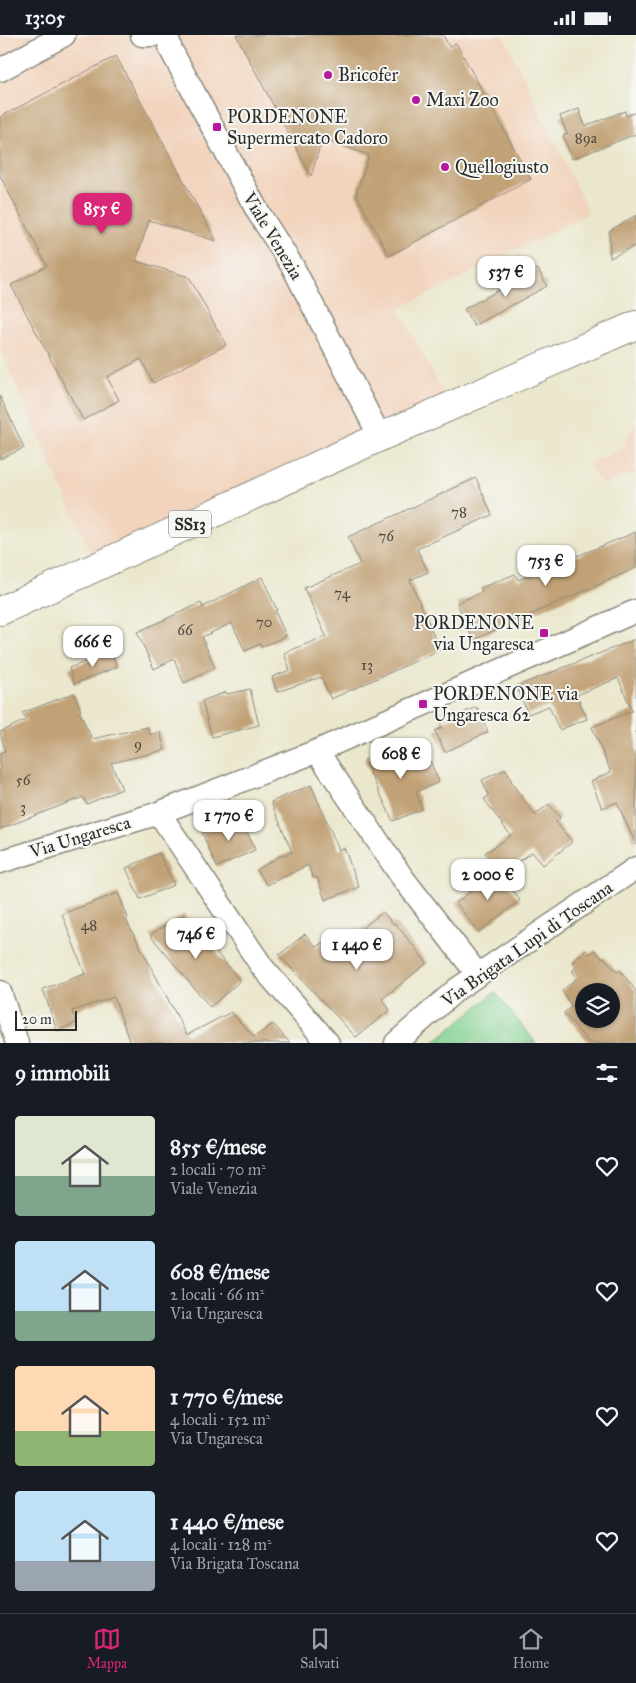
<!DOCTYPE html>
<html lang="it">
<meta charset="utf-8">
<style>
body{margin:0;font-family:"IM FELL Great Primer",serif;background:#20242c;color:#f1f3f6;height:100vh;display:flex;flex-direction:column;font-size:19px;white-space:nowrap}
*{box-sizing:border-box;margin:0}
p{font-size:16px;color:#9ea1a6}
.icon{flex:none;width:28px;height:28px;fill:none;stroke:currentColor;stroke-width:2;stroke-linecap:round;stroke-linejoin:round}
.map{position:relative;height:1008px;overflow:hidden}
.drawer{display:flex;flex-direction:column;background:#171b24;flex:1}
.drawer>*{flex:none}
.buttons{position:absolute;left:575px;top:948px;display:grid;gap:10px}
.buttons a{display:grid;place-items:center;width:45px;height:45px;border-radius:50%;background:#171b24;box-shadow:0 1px 4px #0004;font-size:25px}
.scale{position:absolute;left:15px;bottom:12px;width:62px;box-sizing:border-box;padding-left:5px;border:2px solid #2b2b2b;border-top:0;font-size:14px;line-height:18px;white-space:nowrap;color:#2b2b2b;-webkit-text-stroke:4px #f6f6f2;paint-order:stroke}
.price{position:absolute;translate:-50% -42px;padding:0 11px;border-radius:10px;background:#fff;color:#222;font-size:16px;line-height:32px;filter:drop-shadow(0 1px 2px #0008)}
.price::after{content:'';position:absolute;left:50%;top:30px;width:15px;height:11px;margin-left:-8px;background:inherit;clip-path:polygon(0 0,100% 0,50% 100%)}
.price.selected{background:#db2777;color:#fff}
ul{padding:0;list-style:none}
li{display:flex;align-items:center;gap:15px;height:125px;padding:0 15px}
li span{display:grid;place-items:center;flex:none;width:140px;height:100px;border-radius:5px;color:#555}
li>.icon{margin-inline-start:auto}
span .icon{width:60px;height:60px;fill:#fffc;stroke-width:1}
li b{font-size:21px}
h2{display:flex;justify-content:space-between;align-items:center;height:60px;padding:0 15px;font-size:21px}
.status{display:flex;justify-content:space-between;align-items:center;height:35px;padding:0 25px;background:#171b24;direction:ltr}
.status svg{height:14px;fill:currentColor}
.menu{display:flex;justify-content:space-around;align-items:center;height:70px;border-top:1px solid #363941;background:#171b24;font-size:14px;color:#9ea1a6}
.menu a{display:grid;justify-items:center;gap:2px}
.menu .selected{color:#db2777}
.map>svg:first-child{display:block}
.built{fill:#f2d4be}
.green{fill:#84d292;stroke:#587e5e}
.building{fill:#c1a176;fill-rule:evenodd}
.lines{fill:none;stroke-linecap:round;stroke-linejoin:round}
.minor-casing{stroke:#8b897c;stroke-width:25}
.major-casing{stroke:#8b897c;stroke-width:30}
.minor{stroke:#fff;stroke-width:22}
.major{stroke:#fff;stroke-width:28}
.poi-dot{fill:#b5179e;stroke:#f6f6f2;stroke-width:2}
.labels{text-anchor:middle;dominant-baseline:central;stroke-width:4;stroke-linejoin:round;paint-order:stroke}
.number-label{font-size:15px;fill:#50483e}
.shield{fill:#f6f6f2;stroke:#686867;stroke-width:1}
.shield-label{font-size:16px;font-weight:bold;fill:#2b2b2b}
.poi-label{font-size:18px;fill:#2b2b2b;stroke:#f6f6f2;text-anchor:start}
.street-label{font-size:18px;fill:#2b2b2b;stroke:#f6f6f2}
</style>
<div class="status"><b>13:05</b><svg viewBox="0 0 49 12"><path d="M0 12V9h3v3zM5 12V6h3v6zM10 12V3h3v9zM15 12V0h3v12zM26 1h20v11H26zM47 4h2v5h-2z"/></svg></div>
<div class="map">
<svg width="636" height="1008" viewBox="0 0 636 1008">
<rect width="100%" height="100%" fill="#f6f6f2"/>
<filter id="ink" filterUnits="userSpaceOnUse"><feTurbulence type="fractalNoise" baseFrequency=".02" numOctaves="2"/><feDisplacementMap in="SourceGraphic" scale="10" xChannelSelector="R" yChannelSelector="G"/><feConvolveMatrix kernelMatrix="1 2 1 2 8 2 1 2 1" color-interpolation-filters="sRGB"/></filter>
<filter id="wash" filterUnits="userSpaceOnUse"><feTurbulence type="fractalNoise" baseFrequency=".0096" numOctaves="4" result="noise"/><feDisplacementMap in="SourceGraphic" scale="20" xChannelSelector="R" yChannelSelector="G"/><feGaussianBlur stdDeviation="1.12" result="paint"/><feColorMatrix in="noise" values="0 0 0 0 0 0 0 0 0 0 0 0 0 0 0 0 0 1.4 0 .05"/><feComposite in="paint" operator="in"/></filter>
<g filter="url(#wash)">
<rect width="100%" height="100%" fill="#ebe7cd"/>
<g class="built">
<polygon points="0,0 503,0 589,178 399,274 444,360 91,519 0,313"/>
<polygon points="636,386 636,438 603,450 588,429 622,414"/>
</g>
<polygon class="green" points="495,957 536,1008 433,1008"/>
<g id="blocks">
<g class="building">
<polygon points="236,0 443,0 449,12 456,8 531,144 389,221 356,159 369,120 322,104 311,141"/>
<polygon points="116,21 216,206 149,185 136,226 189,242 226,310 153,348 141,324 107,342 119,365 83,385 11,250 47,231 0,141 0,82"/>
<polygon points="579,74 585,91 625,76 626,81 636,77 636,99 572,124 563,100 567,99 560,81"/>
<polygon points="636,180 636,210 610,223 609,196"/>
<polygon points="538,234 547,251 474,291 464,274"/>
<polygon points="0,361 24,413 0,424"/>
<polygon points="476,443 492,480 417,514 428,537 410,545 440,615 331,664 321,642 277,657 272,642 290,635 284,618 326,601 304,553 360,529 348,502"/>
<polygon points="636,497 636,533 473,605 457,568 482,557 481,553 515,539 518,545"/>
<polygon points="262,542 277,575 275,576 286,601 261,612 260,609 245,616 232,588 202,602 215,633 184,648 174,624 154,634 137,597 201,568 203,572"/>
<polygon points="636,604 636,810 617,767 602,773 591,746 611,737 592,692 632,676 618,643 577,660 587,684 559,695 549,671 528,679 517,651"/>
<polygon points="111,617 117,632 74,649 69,633"/>
<polygon points="250,654 259,690 212,702 202,666 226,657 227,659"/>
<polygon points="74,658 81,676 79,676 92,704 148,692 150,700 160,697 165,715 111,728 122,754 87,769 83,762 0,794 0,718 5,716 0,697 26,685 22,678"/>
<polygon points="477,672 488,697 445,717 435,696 442,693 440,688"/>
<polygon points="395,708 402,726 426,716 439,747 416,757 422,774 393,786 364,725 380,718 378,715"/>
<polygon points="506,734 513,750 535,780 549,769 560,783 556,787 572,807 543,830 532,817 501,839 485,818 511,801 484,764 489,761 482,745"/>
<polygon points="311,750 339,815 344,813 359,852 325,865 317,842 313,843 308,830 267,850 257,835 278,822 292,817 271,767"/>
<polygon points="241,783 255,815 217,832 202,798"/>
<polygon points="159,818 174,850 140,864 126,833"/>
<polygon points="497,836 520,865 479,897 456,868"/>
<polygon points="118,858 128,883 126,885 187,1000 231,977 254,1002 273,989 290,1008 130,1008 114,962 72,976 76,988 57,996 43,954 85,939 62,879"/>
<polygon points="383,877 393,889 395,888 427,928 382,964 390,975 356,1002 279,920 305,899 316,912 331,901 339,911"/>
<polygon points="184,879 200,904 203,901 240,946 210,972 150,900"/>
<path d="M586 915 589 919 595 915 602 923 604 922 617 937 620 935 636 956V1008H589L564 978 572 971 562 956 577 943 572 936 576 932 572 927ZM584 956H611V984H584Z"/>
</g>
</g>
</g>
<g filter="url(#ink)">
<use href="#blocks" fill-opacity="0" stroke="#8b897c" stroke-width="1"/>
<g class="lines">
<defs>
<g id="minor">
<polyline points="142,0 154,0"/>
<polyline points="167,0 171,15 258,177 293,232 380,402"/>
<polyline points="0,35 64,0"/>
<polyline points="317,716 402,842 478,940"/>
<polyline points="159,778 263,933 328,1008"/>
<polyline points="0,827 159,778 317,716 636,576"/>
<polyline points="0,957 17,1008"/>
<polyline points="396,1008 457,954 636,833"/>
</g>
<polyline id="major" points="0,576 380,402 636,290"/>
</defs>
<use href="#minor" class="minor-casing"/>
<use href="#major" class="major-casing"/>
<use href="#minor" class="minor"/>
<use href="#major" class="major"/>
</g>
</g>
<g class="poi-dot">
<circle cx="328" cy="40" r="5"/>
<circle cx="416" cy="65" r="5"/>
<rect x="212" y="87" width="10" height="10" rx="2.5"/>
<circle cx="445" cy="132" r="5"/>
<rect x="539" y="593" width="10" height="10" rx="2.5"/>
<rect x="418" y="664" width="10" height="10" rx="2.5"/>
</g>
<g class="labels">
<g class="number-label">
<text x="586" y="103">89a</text>
<text x="459" y="477">78</text>
<text x="386" y="501">76</text>
<text x="342" y="558">74</text>
<text x="264" y="587">70</text>
<text x="185" y="595">66</text>
<text x="367" y="630">13</text>
<text x="138" y="709">9</text>
<text x="23" y="745">56</text>
<text x="23" y="772">3</text>
<text x="89" y="890">48</text>
</g>
<rect class="shield" x="169" y="475.5" width="42" height="27" rx="4"/>
<g class="shield-label">
<text x="190" y="489">SS13</text>
</g>
<g class="poi-label">
<text x="338" y="40">Bricofer</text>
<text x="426" y="65">Maxi Zoo</text>
<text x="227" y="82">PORDENONE<tspan x="227" dy="21">Supermercato Cadoro</tspan></text>
<text x="455" y="132">Quellogiusto</text>
<text x="534" y="588" text-anchor="end">PORDENONE<tspan x="534" dy="21">via Ungaresca</tspan></text>
<text x="433" y="659">PORDENONE via<tspan x="433" dy="21">Ungaresca 62</tspan></text>
</g>
<g class="street-label">
<text transform="translate(273 201) rotate(59)">Viale Venezia</text>
<text transform="translate(80 802) rotate(-17)">Via Ungaresca</text>
<text transform="translate(527 909) rotate(-35)">Via Brigata Lupi di Toscana</text>
</g>
</g>
</svg>
<div class="buttons">
<a><svg class="icon" aria-label="layers" viewBox="0 0 24 24"><path d="M12 4l9 5-9 5-9-5zM3 14l9 5 9-5"/></svg></a>
</div>
<div class="scale">20 m</div>
<b class="price selected" style="left:102px;top:200px">855 €</b>
<b class="price" style="left:506px;top:263px">537 €</b>
<b class="price" style="left:546px;top:552px">753 €</b>
<b class="price" style="left:93px;top:633px">666 €</b>
<b class="price" style="left:401px;top:745px">608 €</b>
<b class="price" style="left:229px;top:807px">1 770 €</b>
<b class="price" style="left:488px;top:866px">2 000 €</b>
<b class="price" style="left:196px;top:925px">746 €</b>
<b class="price" style="left:357px;top:936px">1 440 €</b>
</div>
<section class="drawer">
<h2>9 immobili<svg class="icon" aria-label="filters" viewBox="0 0 24 24"><path d="M4 7h16M4 17h16"/><circle cx="9" cy="7" r="2"/><circle cx="15" cy="17" r="2"/></svg></h2>
<ul>
<li><span style="background:linear-gradient(#dfe7d0 60%,#7fa58c 0)"><svg class="icon" aria-label="home" viewBox="0 0 24 24"><path d="M3 11l9-7 9 7M6 9v11h12V9"/></svg></span><div><b>855 €/mese</b><p>2 locali · 70 m²</p><p>Viale Venezia</p></div><svg class="icon" aria-label="heart" viewBox="0 0 24 24"><path d="M12 20l-8-8c-3-5 5-10 8-4 3-6 11-1 8 4z"/></svg></li>
<li><span style="background:linear-gradient(#bfe0f5 70%,#7fa58c 0)"><svg class="icon" aria-label="home" viewBox="0 0 24 24"><path d="M3 11l9-7 9 7M6 9v11h12V9"/></svg></span><div><b>608 €/mese</b><p>2 locali · 66 m²</p><p>Via Ungaresca</p></div><svg class="icon" aria-label="heart" viewBox="0 0 24 24"><path d="M12 20l-8-8c-3-5 5-10 8-4 3-6 11-1 8 4z"/></svg></li>
<li><span style="background:linear-gradient(#ffd9b3 65%,#8fb573 0)"><svg class="icon" aria-label="home" viewBox="0 0 24 24"><path d="M3 11l9-7 9 7M6 9v11h12V9"/></svg></span><div><b>1 770 €/mese</b><p>4 locali · 152 m²</p><p>Via Ungaresca</p></div><svg class="icon" aria-label="heart" viewBox="0 0 24 24"><path d="M12 20l-8-8c-3-5 5-10 8-4 3-6 11-1 8 4z"/></svg></li>
<li><span style="background:linear-gradient(#bfe0f5 70%,#9aa5b1 0)"><svg class="icon" aria-label="home" viewBox="0 0 24 24"><path d="M3 11l9-7 9 7M6 9v11h12V9"/></svg></span><div><b>1 440 €/mese</b><p>4 locali · 128 m²</p><p>Via Brigata Toscana</p></div><svg class="icon" aria-label="heart" viewBox="0 0 24 24"><path d="M12 20l-8-8c-3-5 5-10 8-4 3-6 11-1 8 4z"/></svg></li>
</ul>
</section>
<nav class="menu">
<a class="selected"><svg class="icon" aria-label="map" viewBox="0 0 24 24"><path d="M3 6l6-2 6 2 6-2v14l-6 2-6-2-6 2zM9 4v14M15 6v14"/></svg>Mappa</a>
<a><svg class="icon" aria-label="saved" viewBox="0 0 24 24"><path d="M7 4h10v16l-5-4-5 4z"/></svg>Salvati</a>
<a><svg class="icon" aria-label="home" viewBox="0 0 24 24"><path d="M3 11l9-7 9 7M6 9v11h12V9"/></svg>Home</a>
</nav>
